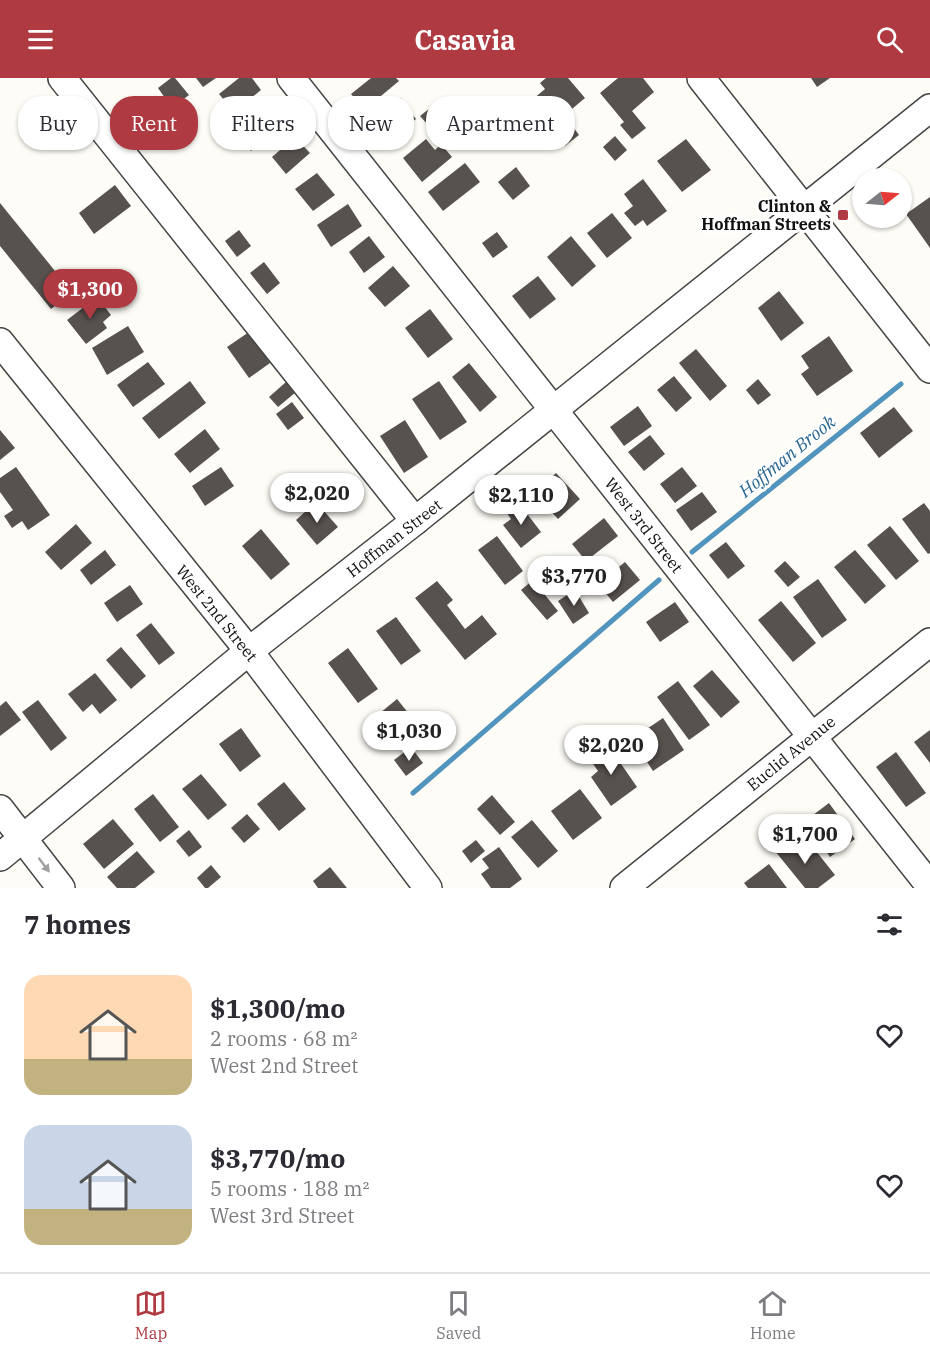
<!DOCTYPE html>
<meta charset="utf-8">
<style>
body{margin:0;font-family:"IBM Plex Serif",serif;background:#f7f7f7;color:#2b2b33;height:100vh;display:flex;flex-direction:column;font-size:22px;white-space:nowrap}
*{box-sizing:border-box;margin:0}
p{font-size:20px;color:#7c7c81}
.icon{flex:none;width:33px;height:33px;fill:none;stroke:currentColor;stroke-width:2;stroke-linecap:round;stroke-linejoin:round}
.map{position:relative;height:810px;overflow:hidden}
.drawer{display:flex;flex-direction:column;background:#fff;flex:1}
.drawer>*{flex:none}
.top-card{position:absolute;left:18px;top:18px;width:600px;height:54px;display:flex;gap:12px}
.needle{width:39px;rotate:73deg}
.fabs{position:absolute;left:852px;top:90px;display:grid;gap:12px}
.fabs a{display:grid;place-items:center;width:60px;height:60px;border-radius:50%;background:#fff;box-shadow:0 2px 4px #0004;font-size:30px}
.price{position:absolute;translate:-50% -51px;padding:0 14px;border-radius:21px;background:#fff;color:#222;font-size:20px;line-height:39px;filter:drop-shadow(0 2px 3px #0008)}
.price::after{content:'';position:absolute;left:50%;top:36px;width:18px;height:14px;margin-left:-9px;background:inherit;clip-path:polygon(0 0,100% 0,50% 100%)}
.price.current{background:#b03a41;color:#fff}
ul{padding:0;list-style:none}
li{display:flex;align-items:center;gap:18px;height:150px;padding:0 24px}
li span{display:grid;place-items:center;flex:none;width:168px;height:120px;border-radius:18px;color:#555}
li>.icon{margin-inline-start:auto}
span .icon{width:72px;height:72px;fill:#fffc;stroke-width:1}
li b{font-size:26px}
h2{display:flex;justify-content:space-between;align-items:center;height:72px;padding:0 24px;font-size:26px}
.tag{padding:0 21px;border-radius:24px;background:#fff;box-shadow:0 2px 4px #0004;font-size:21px;line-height:54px}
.tag.current{background:#b03a41;color:#fff}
header{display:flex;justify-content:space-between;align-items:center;height:78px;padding:0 24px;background:#b03a41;color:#fff;font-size:27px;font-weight:800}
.tabs{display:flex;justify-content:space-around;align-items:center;height:84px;border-top:2px solid #e1e1e2;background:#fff;font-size:16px;color:#7c7c81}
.tabs a{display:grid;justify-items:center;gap:3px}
.tabs .current{color:#b03a41}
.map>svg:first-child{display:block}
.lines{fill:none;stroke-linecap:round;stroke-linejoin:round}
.stream{stroke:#5194bd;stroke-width:5}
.building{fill:#58524f}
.minor-casing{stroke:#444;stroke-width:30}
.minor{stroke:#fff;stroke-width:27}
.oneway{fill:#a0a0a0}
.poi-dot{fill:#b03a41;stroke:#fff;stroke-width:2}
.labels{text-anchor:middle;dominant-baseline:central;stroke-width:6;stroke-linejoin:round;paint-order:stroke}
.poi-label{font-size:16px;font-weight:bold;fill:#111;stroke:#fff;text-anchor:end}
.street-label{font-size:16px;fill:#111;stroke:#fff}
.water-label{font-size:18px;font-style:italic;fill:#296794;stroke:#fff}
</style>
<header><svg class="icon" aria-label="menu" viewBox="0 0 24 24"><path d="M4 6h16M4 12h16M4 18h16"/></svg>Casavia<svg class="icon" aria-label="search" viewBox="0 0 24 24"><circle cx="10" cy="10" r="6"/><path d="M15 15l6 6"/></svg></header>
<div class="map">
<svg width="930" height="810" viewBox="0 0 930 810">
<rect width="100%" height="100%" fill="#fefcf6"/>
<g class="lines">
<g class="stream">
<polyline points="692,474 901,306"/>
<polyline points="413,715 659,502"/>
</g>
</g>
<g class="building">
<polygon points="171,0 175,0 189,17 172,30 158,10"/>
<polygon points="196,0 216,0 203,9"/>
<polygon points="239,0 252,0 261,12 234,34 219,16"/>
<polygon points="371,0 396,0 399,3 364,32 351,16"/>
<polygon points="546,0 568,0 585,20 566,36 559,29 546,39 532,22 545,11 540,5"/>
<polygon points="618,0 643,0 654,14 632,33 646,50 632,61 620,47 624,44 600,15"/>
<polygon points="811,0 830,0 817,9"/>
<polygon points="400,20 416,41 390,62 374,42"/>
<polygon points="434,27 441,36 428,47 420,38"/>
<polygon points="273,29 286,44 251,73 238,57"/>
<polygon points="568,42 579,57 565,68 554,54"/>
<polygon points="615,58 627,72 615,83 603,69"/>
<polygon points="295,59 310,75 286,96 272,79"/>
<polygon points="426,61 435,72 441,66 452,79 422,104 403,80"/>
<polygon points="686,61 711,92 682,114 657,83"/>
<polygon points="465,85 480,104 443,133 428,114"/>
<polygon points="516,89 530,108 513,122 498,104"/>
<polygon points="317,95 335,117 313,133 295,111"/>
<polygon points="643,101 667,133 647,148 643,142 635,148 624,135 633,128 624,116"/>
<polygon points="115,107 131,128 94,156 79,135"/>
<polygon points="930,119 930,170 906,136"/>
<polygon points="0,125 72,214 51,231 0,168"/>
<polygon points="348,126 362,148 331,169 317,147"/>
<polygon points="612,135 632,160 607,180 587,155"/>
<polygon points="239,152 251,168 237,179 225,163"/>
<polygon points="497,154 508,169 493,180 482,165"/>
<polygon points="369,158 385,179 364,195 349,174"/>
<polygon points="571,158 596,188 572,209 547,179"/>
<polygon points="264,184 280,205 267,216 250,195"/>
<polygon points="393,188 410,208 385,229 368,210"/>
<polygon points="538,198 556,221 530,241 512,218"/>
<polygon points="779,213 804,245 781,263 758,230"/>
<polygon points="97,219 111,237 103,244 107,250 86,266 67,242"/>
<polygon points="430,231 453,261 428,280 405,250"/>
<polygon points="128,248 144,274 107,297 92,270"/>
<polygon points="249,254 270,285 249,300 227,269"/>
<polygon points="829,258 853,293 817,318 801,296 809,290 801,278"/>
<polygon points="696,271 727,308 710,323 679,285"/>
<polygon points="148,284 165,306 133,329 117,307"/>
<polygon points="469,285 497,319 480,334 452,299"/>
<polygon points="674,298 692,320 676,334 657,312"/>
<polygon points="758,301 771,317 758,327 746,312"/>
<polygon points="190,303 206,325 159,361 142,340"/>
<polygon points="439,303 467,344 440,362 412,321"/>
<polygon points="286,304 296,314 278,329 269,319"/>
<polygon points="292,324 304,340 288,352 276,336"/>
<polygon points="638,328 652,348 624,368 610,349"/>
<polygon points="894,329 913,353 879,380 860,355"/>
<polygon points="405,342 428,379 404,395 380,358"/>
<polygon points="205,351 220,371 190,395 174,376"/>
<polygon points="0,352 15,370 0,382"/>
<polygon points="650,357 665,376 644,393 628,374"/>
<polygon points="16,389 50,437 28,452 22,443 12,450 4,438 13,432 0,414 0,400"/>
<polygon points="221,389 234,408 205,428 192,408"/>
<polygon points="682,389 697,408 675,425 660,406"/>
<polygon points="556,395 580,421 558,441 534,415"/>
<polygon points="702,414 717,434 691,453 676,432"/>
<polygon points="316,424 338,449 317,467 296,442"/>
<polygon points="518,424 541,454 521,470 503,447 511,441 506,434"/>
<polygon points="924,425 930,433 930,475 928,476 902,441"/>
<polygon points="604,440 618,458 586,483 572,466"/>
<polygon points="76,446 92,465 61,492 45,474"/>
<polygon points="890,448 919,483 896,502 867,467"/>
<polygon points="261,451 290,486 271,502 242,468"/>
<polygon points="497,458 523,493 505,507 478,472"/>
<polygon points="726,464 745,488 728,501 709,477"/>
<polygon points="105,472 116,487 91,507 80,492"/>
<polygon points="855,472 886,508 865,526 834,489"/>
<polygon points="785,483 800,499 788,509 774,493"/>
<polygon points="625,484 640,502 613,524 598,506"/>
<polygon points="557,495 567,507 557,516 547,504"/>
<polygon points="818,501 847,542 822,560 793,519"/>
<polygon points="533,502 558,533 547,542 521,512"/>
<polygon points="437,503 453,522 447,527 465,551 482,537 497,556 465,582 415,520"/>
<polygon points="130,507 143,526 117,544 104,525"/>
<polygon points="575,512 589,535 573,546 558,523"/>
<polygon points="781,523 816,565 793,584 758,542"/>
<polygon points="675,524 689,544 660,564 646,544"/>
<polygon points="396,539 421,573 401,587 376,553"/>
<polygon points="151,545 175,575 159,587 136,557"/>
<polygon points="121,569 146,598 131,611 106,582"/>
<polygon points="348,570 378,611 358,625 328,585"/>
<polygon points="712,592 740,624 721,640 693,608"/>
<polygon points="95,595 117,622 100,636 92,626 83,634 68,616"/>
<polygon points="678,603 710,647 689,662 657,619"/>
<polygon points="397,621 418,647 389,670 368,645"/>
<polygon points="38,622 67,660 51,673 22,634"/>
<polygon points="6,623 21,642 0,658 0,628"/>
<polygon points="663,640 684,672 653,693 632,661"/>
<polygon points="241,650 261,678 240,694 219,666"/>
<polygon points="930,652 930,685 914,664"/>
<polygon points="608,667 637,709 611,728 591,699 598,693 589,680"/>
<polygon points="411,669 423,685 406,698 394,682"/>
<polygon points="896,674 926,715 906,729 876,689"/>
<polygon points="201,696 227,727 208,742 182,711"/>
<polygon points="284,704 306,731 279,753 257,726"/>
<polygon points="580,711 602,740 573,762 551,733"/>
<polygon points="153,716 179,749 160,764 134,731"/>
<polygon points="492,717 515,744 500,757 477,731"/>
<polygon points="829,725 855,761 830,779 805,743"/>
<polygon points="247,736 260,751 244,765 231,750"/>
<polygon points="113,741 134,766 104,791 83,766"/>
<polygon points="532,742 558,773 538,790 511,759"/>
<polygon points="189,752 202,769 189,779 176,763"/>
<polygon points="794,758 810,778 816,773 835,797 818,810 805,810 775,773"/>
<polygon points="476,762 485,773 471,785 462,773"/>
<polygon points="499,769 522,801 510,810 491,810 481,796 489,790 482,781"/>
<polygon points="137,773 155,794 135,810 117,810 107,799"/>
<polygon points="769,786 787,810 748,810 744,805"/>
<polygon points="211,787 221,799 208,810 205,810 197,800"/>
<polygon points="330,789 347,810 318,810 313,803"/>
</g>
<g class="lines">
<defs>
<g id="minor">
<polyline points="62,0 415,443"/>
<polyline points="291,0 930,808"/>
<polyline points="701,0 930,291"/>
<polyline points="0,264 249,573 428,810"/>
<polyline points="0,731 61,810"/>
<polyline points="0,779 249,573 415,443 930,30"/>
<polyline points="624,810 930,564"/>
</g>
</defs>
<use href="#minor" class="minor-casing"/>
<use href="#minor" class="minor"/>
</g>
<defs><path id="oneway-solid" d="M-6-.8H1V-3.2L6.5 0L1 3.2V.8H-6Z" transform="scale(1.5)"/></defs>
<use class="oneway" href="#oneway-solid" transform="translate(44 787) rotate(53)"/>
<rect class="poi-dot" x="837" y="131" width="12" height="12" rx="3"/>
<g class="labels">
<g class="poi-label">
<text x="831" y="128">Clinton &amp;<tspan x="831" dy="18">Hoffman Streets</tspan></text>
</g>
<g class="street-label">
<text transform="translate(644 447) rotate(52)">West 3rd Street</text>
<text transform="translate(394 460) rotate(-38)">Hoffman Street</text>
<text transform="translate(217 535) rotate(51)">West 2nd Street</text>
<text transform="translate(791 675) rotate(-39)">Euclid Avenue</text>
</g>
<g class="water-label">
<text transform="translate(787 378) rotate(-39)">Hoffman Brook</text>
</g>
</g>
</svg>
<div class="fabs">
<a><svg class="needle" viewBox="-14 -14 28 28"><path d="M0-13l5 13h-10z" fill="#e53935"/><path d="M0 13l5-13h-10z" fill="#7c7c81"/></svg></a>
</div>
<b class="price current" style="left:90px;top:242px">$1,300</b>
<b class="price" style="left:317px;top:446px">$2,020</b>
<b class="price" style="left:521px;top:448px">$2,110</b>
<b class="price" style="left:574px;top:529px">$3,770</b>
<b class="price" style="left:409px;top:684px">$1,030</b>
<b class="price" style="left:611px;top:698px">$2,020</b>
<b class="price" style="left:805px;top:787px">$1,700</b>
<div class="top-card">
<a class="tag">Buy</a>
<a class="tag current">Rent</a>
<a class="tag">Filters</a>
<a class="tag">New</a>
<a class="tag">Apartment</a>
</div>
</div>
<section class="drawer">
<h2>7 homes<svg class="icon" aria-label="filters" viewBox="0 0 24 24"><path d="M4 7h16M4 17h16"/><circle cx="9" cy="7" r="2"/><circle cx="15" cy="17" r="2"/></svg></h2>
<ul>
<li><span style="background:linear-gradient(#ffd9b3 70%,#c2b280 0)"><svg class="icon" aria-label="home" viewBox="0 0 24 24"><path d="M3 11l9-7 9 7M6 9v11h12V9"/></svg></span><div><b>$1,300/mo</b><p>2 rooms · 68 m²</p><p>West 2nd Street</p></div><svg class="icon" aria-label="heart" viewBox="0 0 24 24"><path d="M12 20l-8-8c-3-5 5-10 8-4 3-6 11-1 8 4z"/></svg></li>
<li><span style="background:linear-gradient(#c9d6e8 70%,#c2b280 0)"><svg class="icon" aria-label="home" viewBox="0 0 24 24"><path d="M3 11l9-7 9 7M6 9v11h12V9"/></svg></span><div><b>$3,770/mo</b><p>5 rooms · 188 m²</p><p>West 3rd Street</p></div><svg class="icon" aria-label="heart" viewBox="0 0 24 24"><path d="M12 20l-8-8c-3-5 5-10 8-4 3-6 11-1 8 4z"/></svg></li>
</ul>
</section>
<nav class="tabs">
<a class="current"><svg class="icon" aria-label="map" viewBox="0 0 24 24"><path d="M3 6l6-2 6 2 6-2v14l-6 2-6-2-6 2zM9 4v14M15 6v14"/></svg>Map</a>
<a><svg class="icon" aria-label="saved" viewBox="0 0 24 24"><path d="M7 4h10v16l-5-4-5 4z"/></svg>Saved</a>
<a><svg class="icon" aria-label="home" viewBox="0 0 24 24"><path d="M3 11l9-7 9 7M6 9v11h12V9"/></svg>Home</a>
</nav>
